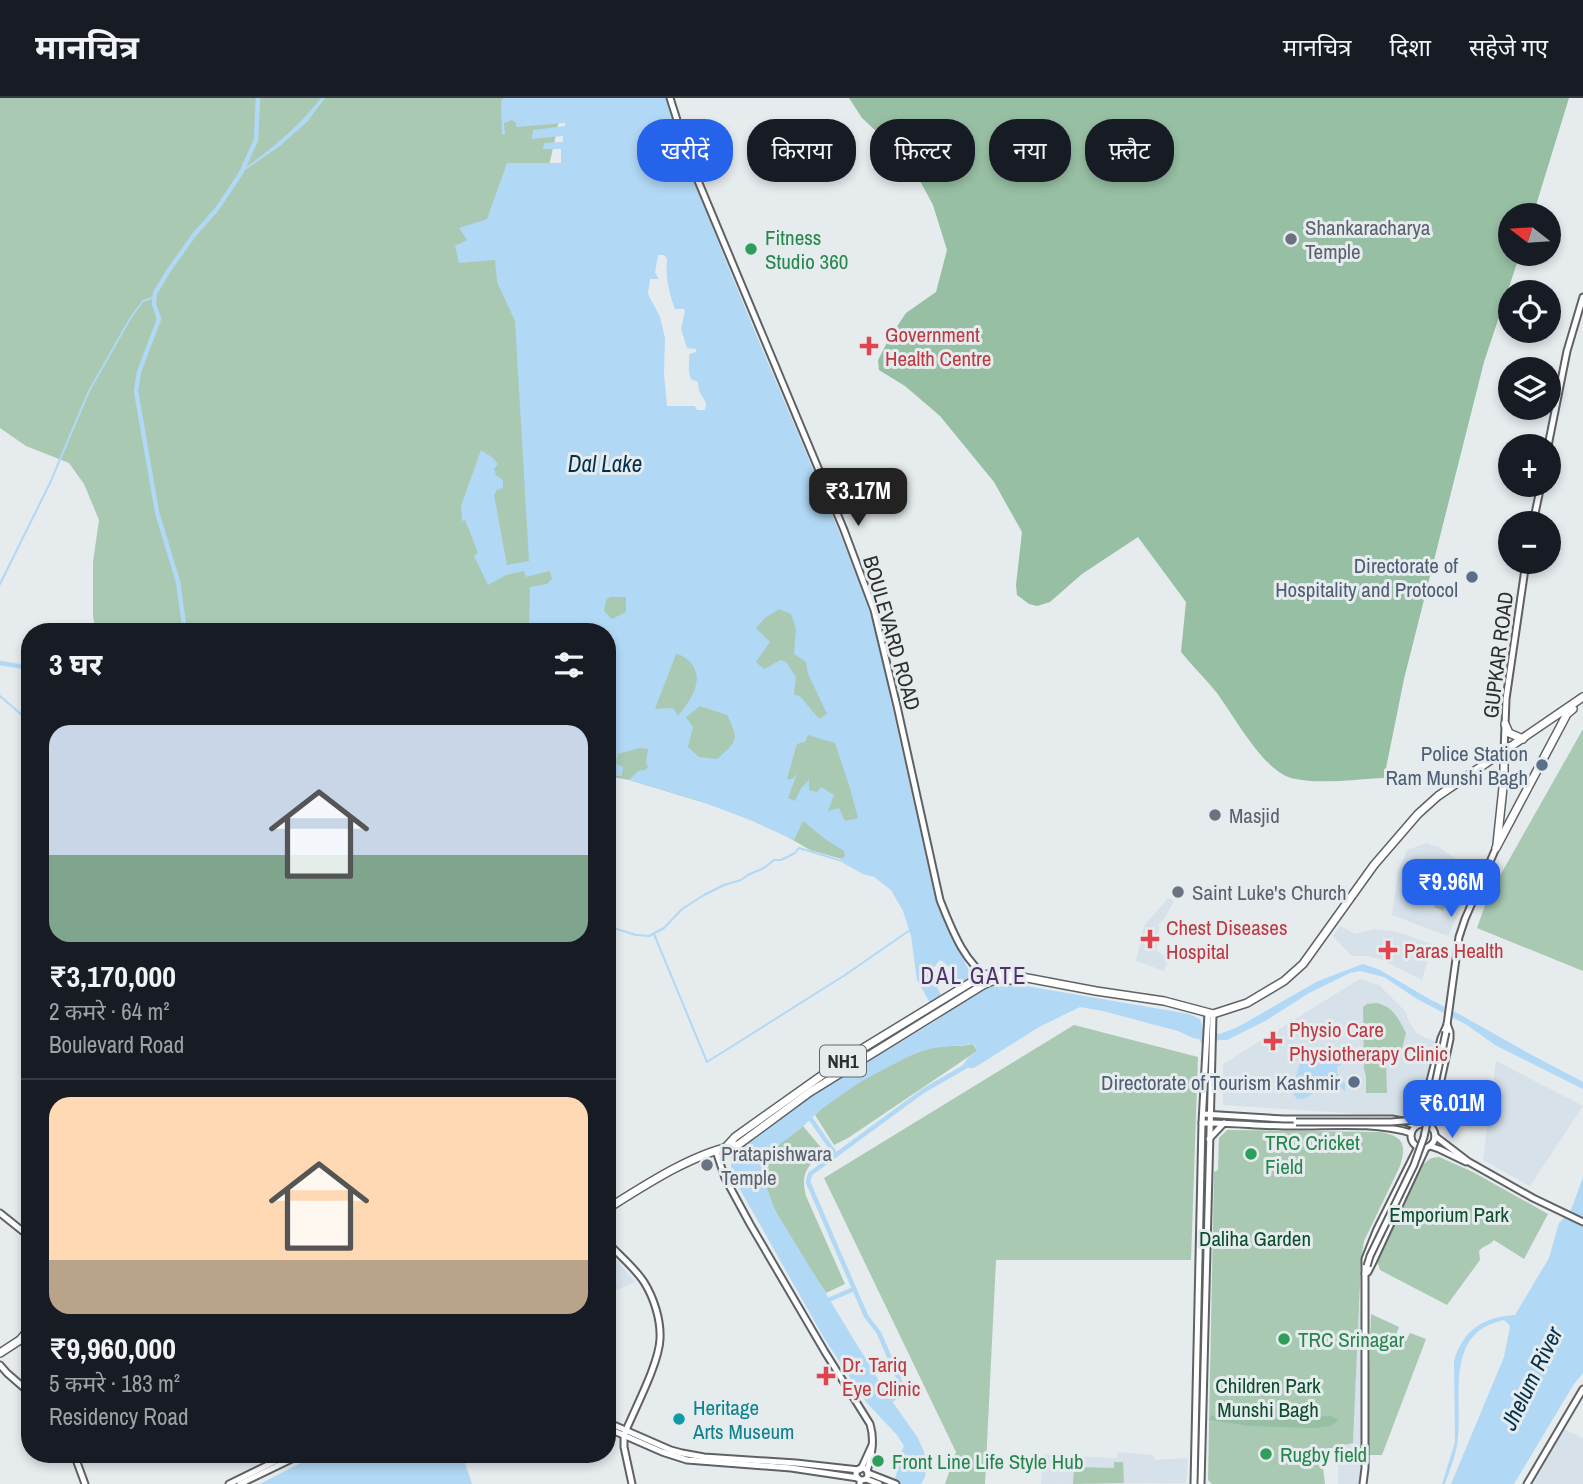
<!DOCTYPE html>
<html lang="hi">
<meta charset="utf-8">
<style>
body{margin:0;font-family:"Archivo Narrow","Noto Sans Devanagari",sans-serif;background:#242831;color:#f1f3f6;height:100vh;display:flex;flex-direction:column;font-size:26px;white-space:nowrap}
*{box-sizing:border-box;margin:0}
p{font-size:23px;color:#9ea1a6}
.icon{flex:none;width:38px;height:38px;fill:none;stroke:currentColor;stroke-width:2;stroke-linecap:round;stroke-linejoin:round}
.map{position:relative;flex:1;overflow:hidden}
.panel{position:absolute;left:21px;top:525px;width:595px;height:840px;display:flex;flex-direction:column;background:#171b24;border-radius:28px;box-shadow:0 4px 10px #0003}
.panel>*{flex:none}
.guide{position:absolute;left:637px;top:21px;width:665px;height:63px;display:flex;gap:14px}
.needle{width:46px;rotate:287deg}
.controls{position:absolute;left:1498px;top:105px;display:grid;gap:14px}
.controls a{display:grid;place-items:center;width:63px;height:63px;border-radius:50%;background:#171b24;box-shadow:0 4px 10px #0003;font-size:35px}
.price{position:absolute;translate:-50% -60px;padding:0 16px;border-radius:14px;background:#2563eb;color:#fff;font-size:23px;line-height:46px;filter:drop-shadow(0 2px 4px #0008)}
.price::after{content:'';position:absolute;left:50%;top:42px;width:21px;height:16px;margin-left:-10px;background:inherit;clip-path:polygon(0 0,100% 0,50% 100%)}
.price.current{background:#222;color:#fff}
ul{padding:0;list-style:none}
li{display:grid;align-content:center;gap:14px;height:371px;padding:0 28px}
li+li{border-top:2px solid #363941}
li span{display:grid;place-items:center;height:217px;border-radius:21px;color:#555}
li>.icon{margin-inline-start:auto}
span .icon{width:126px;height:126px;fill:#fffc;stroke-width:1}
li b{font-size:30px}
h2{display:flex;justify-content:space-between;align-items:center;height:84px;padding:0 28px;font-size:30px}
.tag{padding:0 24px;border-radius:28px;background:#171b24;box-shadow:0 4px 10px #0003;font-size:24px;line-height:63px}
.tag.current{background:#2563eb;color:#fff}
header{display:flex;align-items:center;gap:42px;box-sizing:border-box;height:98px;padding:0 35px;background:#171b24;border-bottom:2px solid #363941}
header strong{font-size:33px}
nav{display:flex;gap:38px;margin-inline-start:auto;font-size:24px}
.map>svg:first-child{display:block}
.built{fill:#d6e1e9}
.green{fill:#a9c9b2}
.forest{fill:#97bfa3}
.water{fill:#b1d8f5;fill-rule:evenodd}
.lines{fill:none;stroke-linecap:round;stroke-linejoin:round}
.stream{stroke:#b1d8f5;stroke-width:2}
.canal{stroke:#b1d8f5;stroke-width:4.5}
.secondary-casing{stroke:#5e6265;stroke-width:9}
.primary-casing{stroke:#5e6265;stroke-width:9}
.highway-casing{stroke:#5e6265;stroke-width:10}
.secondary{stroke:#fff;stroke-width:5}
.primary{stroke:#fff;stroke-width:5}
.highway{stroke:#fff;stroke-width:7}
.secondary-bridge-casing{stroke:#5e6265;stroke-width:9;stroke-linecap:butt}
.secondary-bridge{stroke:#fff;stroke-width:5}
.worship-dot{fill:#6b7280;stroke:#e6ebee;stroke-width:2.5}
.leisure-dot{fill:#2e9e5b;stroke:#e6ebee;stroke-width:2.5}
.health-dot{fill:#e0444e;stroke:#e6ebee;stroke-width:2.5}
.service-dot{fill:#5c6f8a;stroke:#e6ebee;stroke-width:2.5}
.culture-dot{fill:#0f9aa8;stroke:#e6ebee;stroke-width:2.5}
.labels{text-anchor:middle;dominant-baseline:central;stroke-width:6;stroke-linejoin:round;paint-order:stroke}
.shield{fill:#e6ebee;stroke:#646768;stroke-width:2}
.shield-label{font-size:19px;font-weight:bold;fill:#2c2e2f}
.worship-label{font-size:21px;fill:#5b616d;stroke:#e6ebee;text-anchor:start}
.leisure-label{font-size:21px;fill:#27864d;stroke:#e6ebee;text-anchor:start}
.health-label{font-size:21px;fill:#be3a42;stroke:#e6ebee;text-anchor:start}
.service-label{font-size:21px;fill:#4e5e75;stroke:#e6ebee;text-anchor:end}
.street-label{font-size:21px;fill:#2c2e2f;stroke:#e6ebee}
.park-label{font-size:21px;fill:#0b4e2b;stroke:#e6ebee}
.culture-label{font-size:21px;fill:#0d838f;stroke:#e6ebee;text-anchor:start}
.water-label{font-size:23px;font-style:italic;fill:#00304c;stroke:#e6ebee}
.neighbourhood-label{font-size:23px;letter-spacing:2px;fill:#4e306b;stroke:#e6ebee}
</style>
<header>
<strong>मानचित्र</strong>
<nav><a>मानचित्र</a><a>दिशा</a><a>सहेजे गए</a></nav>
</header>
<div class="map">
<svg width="1583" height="1386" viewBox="0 0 1583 1386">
<rect width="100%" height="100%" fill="#e6ebee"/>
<g class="built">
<polygon points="1427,745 1440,750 1476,775 1448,838 1392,817 1398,775 1407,752"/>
<polygon points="1168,800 1174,803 1164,821 1159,826 1157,853 1168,860 1164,873 1136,863 1144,828"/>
<polygon points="1340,828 1355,836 1374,831 1397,834 1432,846 1422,882 1380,861 1367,858 1352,858 1333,838"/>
<polygon points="1360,881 1379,887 1405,913 1409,924 1417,936 1439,945 1429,1013 1420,1020 1223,1007 1223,966"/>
<polygon points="1496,963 1583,1008 1530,1088 1483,1062"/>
<polygon points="613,1158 635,1184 607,1196 607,1161"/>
<polygon points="1359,1206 1363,1213 1363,1369 1361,1386 1338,1386 1338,1349 1353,1345"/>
<polygon points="1564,1331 1583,1340 1583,1386 1533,1386"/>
<polygon points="1118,1354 1153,1357 1155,1362 1188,1360 1186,1385 1041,1386 1043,1357 1117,1360"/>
</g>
<g class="green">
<polygon points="0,0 555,0 560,18 525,178 626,342 728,344 905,779 810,752 755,720 629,682 607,678 607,534 96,534 93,519 93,464 99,422 84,386 69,365 26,348 0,330"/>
<polygon points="1583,631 1583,873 1477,830 1488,799"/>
<polygon points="1433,767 1458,783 1443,813 1434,809 1437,803 1435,799 1430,801 1427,806 1418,802"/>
<path d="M1377 905C1394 909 1399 922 1406 935L1399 963 1386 964 1387 995H1366V978L1364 971 1363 909 1367 906Z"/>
<polygon points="1074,927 1198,959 1191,1162 996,1162 985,1386 945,1386 956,1354 824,1080"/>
<path d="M973 946 977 953 848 1040 834 1047 815 1017C839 993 903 956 935 949 948 947 961 949 973 946Z"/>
<path d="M803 1028 823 1052C808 1070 800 1073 806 1098L845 1186 826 1195C812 1173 766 1107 765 1084 764 1077 770 1059 774 1053 781 1042 793 1035 803 1028Z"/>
<path d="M1227 1032 1380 1034C1403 1038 1407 1046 1400 1068L1364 1143 1361 1163 1353 1345 1321 1353 1325 1386H1212L1208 1382 1214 1074 1218 1072 1219 1040Z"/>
<path d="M1439 1059 1473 1074 1548 1116 1524 1161 1494 1142C1489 1148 1484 1147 1479 1153L1480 1162 1447 1207 1380 1172 1376 1160 1420 1069 1431 1060Z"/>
<polygon points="1371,1216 1399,1229 1395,1240 1406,1243 1410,1235 1426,1241 1382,1357 1366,1357"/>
<polygon points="1114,1364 1123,1364 1124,1385 1073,1386 1074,1369 1114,1370"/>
</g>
<g class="forest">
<path d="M849 0H1569L1533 117H1510V156H1520L1484 264 1404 581 1384 680C1357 681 1317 687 1291 680 1263 672 1234 618 1217 595 1206 581 1192 568 1181 554L1186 504 1138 439 1082 476 1050 504 1037 508 1029 506 1017 497 1016 487 1022 434 994 384 940 318 905 288 879 272 878 262 890 239 906 215 936 194 947 152 933 107 911 66 862 20Z"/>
<polygon points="1224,1316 1248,1317 1266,1321 1330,1318 1339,1322 1330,1328 1314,1330 1250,1328 1209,1322 1211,1318"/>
</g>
<g class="water">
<path d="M321 0H325L307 24 280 48 241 75 242 72C272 51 298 29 321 0Z"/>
<path d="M504 0H666C706 124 759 242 809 362 832 418 857 473 875 531L936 805 972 879 980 891 998 883 1008 885 1189 916 1200 921 1203 931 1220 936 1238 929 1318 883 1363 866 1380 872 1431 902 1457 915 1530 956 1583 984V991L1495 947 1467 927 1417 901 1384 879 1360 873 1350 875 1309 895 1267 922 1227 942H1219L1203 948 1199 941 1193 940 1178 933 1103 913 1080 909 1039 929 974 970H965L962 968 968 960 977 953 974 946 933 950 913 956 860 984 820 1012 799 1032 780 1046 770 1061 765 1084 775 1112 887 1296 918 1340 924 1354 926 1366 925 1379 921 1386H893L900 1365V1356L904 1348 897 1337 866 1304 824 1240 733 1079C730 1071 731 1066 733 1057L809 999 934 924 973 895 967 883 961 887C955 878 950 867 940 862L930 874 941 897 930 905 917 882 911 838 903 813 891 792 874 779 863 776 843 765 841 761 845 758 844 753 825 741 803 723 794 742 750 722 697 702 629 682 638 673 645 672 648 669 646 665 648 651 640 650 618 656 616 666 623 669 622 678H616L607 671V534H529L530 489 547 486 552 481 550 473 526 479 524 473 506 477 488 487 474 458 478 455 465 422 462 423 461 408 481 352 493 360 498 366 494 371 496 377 503 382V390L497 392 494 397 507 467 529 463 515 223 497 184 495 162 459 165 455 148 467 142 459 130 487 121 507 65H561V51H543L544 45 563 44V38L532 41 533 32 565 28V25L516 29V25L512 22 504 25 505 36 502 37 501 3ZM658 157H664L667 161C665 178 669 195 675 211H684L685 213 681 231 687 250 696 251V254L689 256C690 266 687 272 691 281L698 284 699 293 706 305 705 312H697L695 308H667L664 276 665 240 660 219 648 196 650 181H659L655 175ZM610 499H626V514L612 521 604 513 606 502ZM779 511 791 516 796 531 794 556 806 564 808 576 827 616 819 621 800 598 794 597 796 579 786 564 781 562 764 571 756 564 770 544 756 530 765 520ZM676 556C682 557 685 559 690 564 706 582 690 603 678 618L673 610 655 611ZM700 608 727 617C739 641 738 643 717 661L699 659 688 649 693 629 686 619ZM808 637 835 645 849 687 858 720 845 723 839 710 828 713 834 697 821 689 817 694 809 692V682L801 690 795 703 788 700 797 676 792 681H787L797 646 805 644Z"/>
<path d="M1300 964H1329L1342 966 1337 969C1337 977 1338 981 1345 985V994L1341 990 1316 992C1310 998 1304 1003 1296 1000L1292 993Z"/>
<path d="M1583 1079V1275L1574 1286 1514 1386H1451L1504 1259 1510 1228 1504 1222C1445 1234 1462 1295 1458 1339 1457 1355 1450 1371 1445 1386H1442L1455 1344 1454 1263C1463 1232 1483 1219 1515 1217L1549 1160 1559 1125 1571 1112Z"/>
<polygon points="318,1356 462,1356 472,1386 260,1386"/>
</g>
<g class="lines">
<g class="stream">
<polyline points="0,486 50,385 89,293 131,219 143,203 155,199"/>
<polyline points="0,598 30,624"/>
<polyline points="607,828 636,837 649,838 664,830 682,811 704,797 724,787 741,782 748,777 764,770 774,762 781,762 795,755 799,750 842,763"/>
<polyline points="654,836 707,964 845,877 910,832"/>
</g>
<g class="canal">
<polyline points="185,534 178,484 157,414 136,293 139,274 159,221 154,206 155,195 169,172 194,137 217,111 241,75 256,42 258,0"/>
<polyline points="0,565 30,570"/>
<polyline points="808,1017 836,1057"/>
<polyline points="826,1203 854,1191"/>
<polyline points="888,1306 901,1293 901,1286 879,1235 866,1218 808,1084 810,1076 923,993 968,967"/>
</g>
<defs>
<g id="secondary">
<path d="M670 0 691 66 844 432 874 512 897 608 940 802C952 832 964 865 992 883"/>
<polyline points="1548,348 1567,253 1583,199"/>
<polyline points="1533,425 1541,387"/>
<polyline points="1504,654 1506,601 1526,464"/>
<polyline points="1446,934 1459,839 1465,821 1496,750"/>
<polyline points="1203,1016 1284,1021 1392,1021 1403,1023 1416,1028"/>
<path d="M1202 1025C1230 1024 1258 1028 1285 1028 1327 1029 1371 1023 1411 1035"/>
<circle cx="1423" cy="1038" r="12"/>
<polyline points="1419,1026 1441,940 1446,929"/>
<polyline points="1431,1028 1450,941 1450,934 1447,926"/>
<polyline points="1435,1038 1469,1064 1533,1100 1583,1124"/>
<polyline points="1430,1048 1439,1051 1466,1064"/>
<path d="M716 1053 725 1080 750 1126 825 1254 870 1326C875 1342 872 1358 867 1373"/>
<polyline points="0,1115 30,1139"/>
<path d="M607 1144C619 1157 635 1170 644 1184 654 1200 661 1222 660 1241 659 1266 634 1312 624 1337V1349L632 1386"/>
<polyline points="1365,1176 1368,1174 1373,1164 1426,1050"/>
<polyline points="0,1267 7,1275 30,1295"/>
<polyline points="74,1356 85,1386"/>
<polyline points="861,1371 872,1347"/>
<polyline points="860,1386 860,1382"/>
<polyline points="1363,1386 1365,1370 1365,1161 1377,1131 1418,1049"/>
<polyline points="1527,1386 1583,1291"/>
</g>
<g id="primary">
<polyline points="1209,1041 1224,1025"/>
<polyline points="607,1324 671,1352 682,1355 704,1359 796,1365 859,1372"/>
<polyline points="607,1330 662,1354 687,1362 791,1370 858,1380"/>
<circle cx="862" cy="1376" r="6"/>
<polyline points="868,1375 896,1386"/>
<polyline points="866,1381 879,1386"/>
<polyline points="229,1386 290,1356"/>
<polyline points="240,1386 302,1356"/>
<polyline points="1194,1386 1202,1025 1208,915"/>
<polyline points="1201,1386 1213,916"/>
</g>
<g id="highway">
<polyline points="1505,626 1509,635 1523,641"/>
<polyline points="1497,746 1504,680 1504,654"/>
<polyline points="1496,750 1567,616 1573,611"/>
<polyline points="726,1049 735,1039 842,963 983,877 1001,875 1096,893 1164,903 1213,916 1247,905 1284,883 1303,866 1374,767 1418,716 1438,698 1583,599"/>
<path d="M607 1111C645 1087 695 1054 738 1047L810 994 983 887 997 881 1011 882"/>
<polyline points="0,1255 20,1242 30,1230"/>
</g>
</defs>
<use href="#secondary" class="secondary-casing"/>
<use href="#primary" class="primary-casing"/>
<use href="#highway" class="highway-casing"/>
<use href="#secondary" class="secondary"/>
<use href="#primary" class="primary"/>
<use href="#highway" class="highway"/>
<defs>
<g id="secondary-bridge">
<polyline points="1296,1024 1391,1024 1416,1022 1429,1012"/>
<polyline points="1367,1168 1370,1158 1414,1067 1424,1039 1446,934"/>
</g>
</defs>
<use href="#secondary-bridge" class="secondary-bridge-casing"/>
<use href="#secondary-bridge" class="secondary-bridge"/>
</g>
<g class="worship-dot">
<circle cx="1291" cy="141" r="7"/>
<circle cx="1215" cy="717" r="7"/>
<circle cx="1178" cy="794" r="7"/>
<circle cx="707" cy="1067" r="7"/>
</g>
<g class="leisure-dot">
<circle cx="751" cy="151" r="7"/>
<circle cx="1251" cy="1056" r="7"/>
<circle cx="1284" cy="1241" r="7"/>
<circle cx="1266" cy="1356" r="7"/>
<circle cx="878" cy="1363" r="7"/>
</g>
<g class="health-dot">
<path d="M865.5 237.5h7v7h7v7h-7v7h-7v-7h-7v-7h7z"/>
<path d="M1146.5 830.5h7v7h7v7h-7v7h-7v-7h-7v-7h7z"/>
<path d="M1384.5 841.5h7v7h7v7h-7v7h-7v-7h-7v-7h7z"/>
<path d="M1269.5 932.5h7v7h7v7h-7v7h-7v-7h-7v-7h7z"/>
<path d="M822.5 1267.5h7v7h7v7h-7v7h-7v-7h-7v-7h7z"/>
</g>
<g class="service-dot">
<circle cx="1472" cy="479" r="7"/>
<circle cx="1542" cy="667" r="7"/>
<circle cx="1354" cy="984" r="7"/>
</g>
<circle class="culture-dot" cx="679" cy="1321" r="7"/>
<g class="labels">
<rect class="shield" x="820" y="947.5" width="46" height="31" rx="5"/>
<g class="shield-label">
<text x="843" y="963">NH1</text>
</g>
<g class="worship-label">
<text x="1305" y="129">Shankaracharya<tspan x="1305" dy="24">Temple</tspan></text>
<text x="1229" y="717">Masjid</text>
<text x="1192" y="794">Saint Luke's Church</text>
<text x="721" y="1055">Pratapishwara<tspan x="721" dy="24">Temple</tspan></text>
</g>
<g class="leisure-label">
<text x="765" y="139">Fitness<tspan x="765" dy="24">Studio 360</tspan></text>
<text x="1265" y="1044">TRC Cricket<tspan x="1265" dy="24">Field</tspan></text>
<text x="1298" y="1241">TRC Srinagar</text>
<text x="1280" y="1356">Rugby field</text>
<text x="892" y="1363">Front Line Life Style Hub</text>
</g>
<g class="health-label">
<text x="885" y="236">Government<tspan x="885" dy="24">Health Centre</tspan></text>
<text x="1166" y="829">Chest Diseases<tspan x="1166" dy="24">Hospital</tspan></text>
<text x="1404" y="852">Paras Health</text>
<text x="1289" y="931">Physio Care<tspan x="1289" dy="24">Physiotherapy Clinic</tspan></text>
<text x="842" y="1266">Dr. Tariq<tspan x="842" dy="24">Eye Clinic</tspan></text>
</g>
<g class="service-label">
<text x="1458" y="467">Directorate of<tspan x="1458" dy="24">Hospitality and Protocol</tspan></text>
<text x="1528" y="655">Police Station<tspan x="1528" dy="24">Ram Munshi Bagh</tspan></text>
<text x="1340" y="984">Directorate of Tourism Kashmir</text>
</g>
<g class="street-label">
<text transform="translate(892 535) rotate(74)">BOULEVARD ROAD</text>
<text transform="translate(1498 557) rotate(-83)">GUPKAR ROAD</text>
</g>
<g class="park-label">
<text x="1449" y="1116">Emporium Park</text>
<text x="1255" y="1140">Daliha Garden</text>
<text x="1268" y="1287">Children Park<tspan x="1268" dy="24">Munshi Bagh</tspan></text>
</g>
<g class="culture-label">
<text x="693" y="1309">Heritage<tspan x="693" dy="24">Arts Museum</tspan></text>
</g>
<g class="water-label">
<text x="605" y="365">Dal Lake</text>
<text transform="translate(1531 1280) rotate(-64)">Jhelum River</text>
</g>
<g class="neighbourhood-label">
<text x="974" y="877">DAL GATE</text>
</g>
</g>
</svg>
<div class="controls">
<a><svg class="needle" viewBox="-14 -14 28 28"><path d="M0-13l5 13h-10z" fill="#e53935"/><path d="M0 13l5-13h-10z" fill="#9ea1a6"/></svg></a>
<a><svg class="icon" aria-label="locate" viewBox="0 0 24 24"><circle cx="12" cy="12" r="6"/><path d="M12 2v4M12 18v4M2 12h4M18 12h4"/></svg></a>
<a><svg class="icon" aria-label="layers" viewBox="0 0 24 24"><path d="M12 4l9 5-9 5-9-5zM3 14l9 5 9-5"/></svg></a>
<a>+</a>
<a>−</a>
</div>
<b class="price current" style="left:858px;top:430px">₹3.17M</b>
<b class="price" style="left:1451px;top:821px">₹9.96M</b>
<b class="price" style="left:1452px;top:1042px">₹6.01M</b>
<div class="guide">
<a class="tag current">खरीदें</a>
<a class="tag">किराया</a>
<a class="tag">फ़िल्टर</a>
<a class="tag">नया</a>
<a class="tag">फ़्लैट</a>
</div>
<section class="panel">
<h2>3 घर<svg class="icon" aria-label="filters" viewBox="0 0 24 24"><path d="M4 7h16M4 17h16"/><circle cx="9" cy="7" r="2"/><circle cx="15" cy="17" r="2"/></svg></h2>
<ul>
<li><span style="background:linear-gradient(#c9d6e8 60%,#7fa58c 0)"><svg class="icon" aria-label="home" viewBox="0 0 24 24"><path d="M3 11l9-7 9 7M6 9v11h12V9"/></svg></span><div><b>₹3,170,000</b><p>2 कमरे · 64 m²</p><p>Boulevard Road</p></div></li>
<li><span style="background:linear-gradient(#ffd9b3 75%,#b9a48a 0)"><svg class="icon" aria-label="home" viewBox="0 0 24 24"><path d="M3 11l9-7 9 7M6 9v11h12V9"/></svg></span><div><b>₹9,960,000</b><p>5 कमरे · 183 m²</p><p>Residency Road</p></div></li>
</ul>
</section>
</div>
